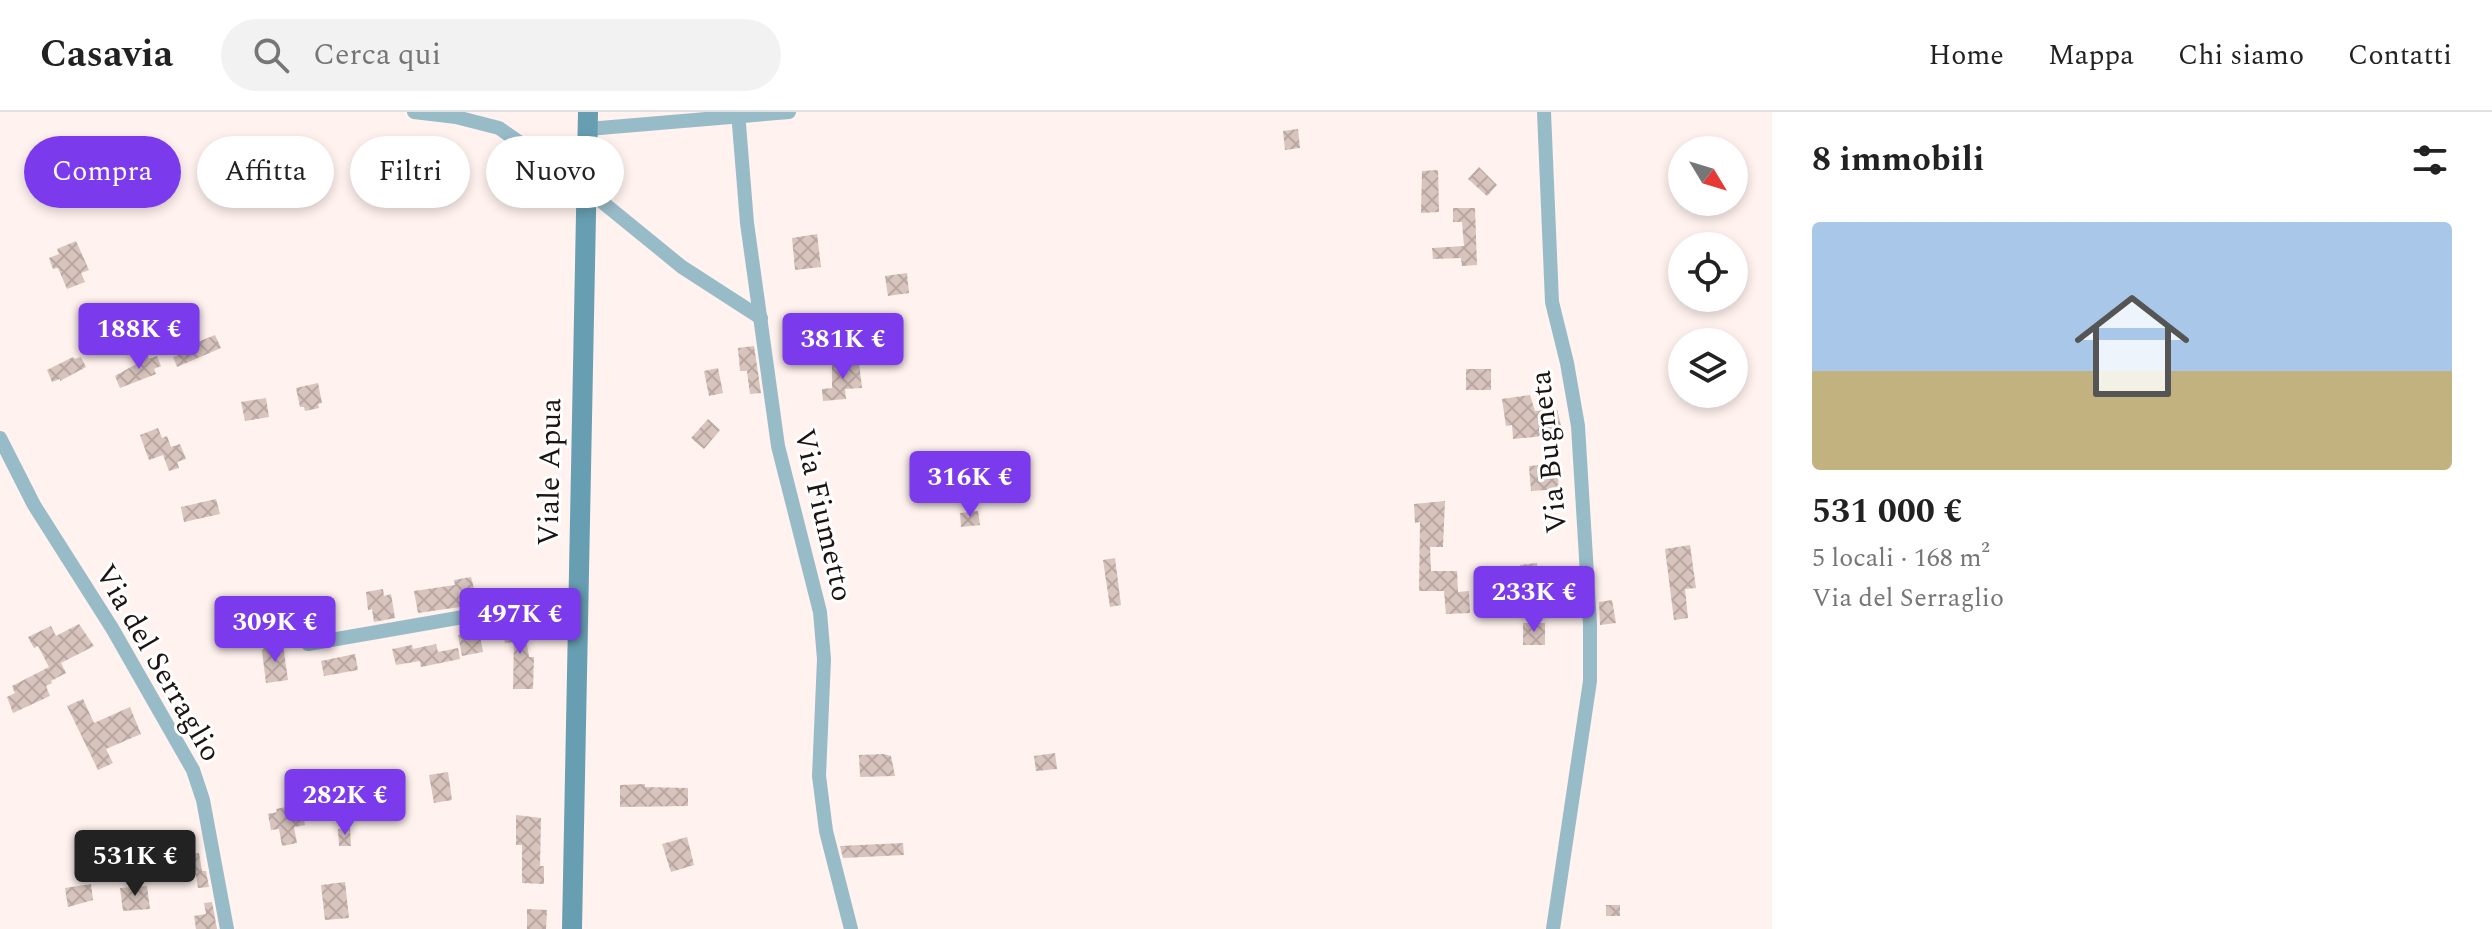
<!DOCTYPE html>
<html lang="it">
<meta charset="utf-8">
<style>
body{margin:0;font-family:Spectral,serif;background:#f2f2f2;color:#222;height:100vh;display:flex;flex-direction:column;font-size:30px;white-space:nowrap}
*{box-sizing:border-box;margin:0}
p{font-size:26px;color:#767676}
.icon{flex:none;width:44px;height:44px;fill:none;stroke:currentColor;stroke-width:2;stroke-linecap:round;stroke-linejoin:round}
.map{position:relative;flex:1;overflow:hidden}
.panel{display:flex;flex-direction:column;background:#fff;width:720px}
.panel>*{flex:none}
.guide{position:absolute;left:24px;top:24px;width:760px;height:72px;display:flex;gap:16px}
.needle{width:52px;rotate:128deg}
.fabs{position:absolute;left:1668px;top:24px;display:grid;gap:16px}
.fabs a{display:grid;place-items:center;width:80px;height:80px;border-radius:50%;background:#fff;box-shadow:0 4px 12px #0003;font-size:40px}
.price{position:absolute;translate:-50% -68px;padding:0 18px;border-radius:8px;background:#7c3aed;color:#fff;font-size:26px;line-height:52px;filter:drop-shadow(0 2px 4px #0008)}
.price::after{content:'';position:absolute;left:50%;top:48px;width:24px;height:18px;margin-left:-12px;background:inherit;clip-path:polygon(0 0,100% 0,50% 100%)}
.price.selected{background:#222;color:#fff}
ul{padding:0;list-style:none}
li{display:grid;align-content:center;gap:16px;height:424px;padding:0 40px}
li span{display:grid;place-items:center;height:248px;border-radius:8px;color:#555}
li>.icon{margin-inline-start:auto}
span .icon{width:144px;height:144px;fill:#fffc;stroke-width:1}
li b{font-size:34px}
h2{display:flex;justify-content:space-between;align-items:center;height:96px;padding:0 40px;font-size:34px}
.tag{padding:0 28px;border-radius:36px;background:#fff;box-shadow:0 4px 12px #0003;font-size:28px;line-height:72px}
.tag.selected{background:#7c3aed;color:#fff}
header{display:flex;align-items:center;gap:48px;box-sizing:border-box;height:112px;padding:0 40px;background:#fff;border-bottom:2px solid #e0e0e0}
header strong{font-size:38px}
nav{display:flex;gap:44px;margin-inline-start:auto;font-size:28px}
.search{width:560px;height:72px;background:#f2f2f2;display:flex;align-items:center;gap:20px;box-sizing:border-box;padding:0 28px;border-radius:44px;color:#767676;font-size:30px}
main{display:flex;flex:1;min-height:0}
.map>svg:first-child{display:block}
.building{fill:url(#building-cross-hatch)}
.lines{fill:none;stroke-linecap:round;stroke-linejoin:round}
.street{stroke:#98bbc8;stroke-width:14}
.secondary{stroke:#679eb2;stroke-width:20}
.labels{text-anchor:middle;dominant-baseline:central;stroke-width:6;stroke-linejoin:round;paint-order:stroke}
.street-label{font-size:30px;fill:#1b1412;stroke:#fff}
</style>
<header>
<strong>Casavia</strong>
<div class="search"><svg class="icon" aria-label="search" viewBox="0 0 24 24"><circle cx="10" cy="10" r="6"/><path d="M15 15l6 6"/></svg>Cerca qui</div>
<nav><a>Home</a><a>Mappa</a><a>Chi siamo</a><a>Contatti</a></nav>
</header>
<main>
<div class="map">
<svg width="1772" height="817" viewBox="0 0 1772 817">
<defs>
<pattern id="building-cross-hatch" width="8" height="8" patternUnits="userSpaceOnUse" patternTransform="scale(2)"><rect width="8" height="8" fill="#d8c3bd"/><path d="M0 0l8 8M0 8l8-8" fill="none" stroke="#b9a7a1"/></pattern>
</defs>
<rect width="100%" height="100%" fill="#fff2ef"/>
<g class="building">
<polygon points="1298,17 1300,36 1285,38 1283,19"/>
<polygon points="121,26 127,44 100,53 94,35"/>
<polygon points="372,30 396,42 389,56 365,44"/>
<polygon points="1479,55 1497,73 1487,84 1468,67"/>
<polygon points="1438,58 1439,100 1421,101 1422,59"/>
<polygon points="1453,96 1475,96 1477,153 1462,154 1461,146 1433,147 1432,136 1464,134 1462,110 1453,110"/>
<polygon points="817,122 821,155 795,158 792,126"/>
<polygon points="76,129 89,158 81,161 85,170 67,177 58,156 53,157 49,146 59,142 57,137"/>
<polygon points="907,161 909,181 888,184 885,164"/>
<polygon points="215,223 221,236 177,255 173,245 181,242 176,231 187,226 190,233"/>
<polygon points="754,234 761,281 750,282 747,259 740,259 738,236"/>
<polygon points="147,242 149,247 157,244 161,254 154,257 156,262 120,276 115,264 138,251 136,246"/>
<polygon points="73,245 74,247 81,245 86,255 60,269 60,267 52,270 47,258"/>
<polygon points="859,250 862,276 845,277 846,287 823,289 822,277 832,276 832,252"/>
<polygon points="718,256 723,281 709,284 704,259"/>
<rect x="1466" y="257" width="25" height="21"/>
<polygon points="318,271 322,291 318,292 319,296 305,299 304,295 300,295 296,276"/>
<polygon points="1530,283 1535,299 1557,297 1563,322 1513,327 1512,313 1506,314 1502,287"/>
<polygon points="266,286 269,305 245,309 241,290"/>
<polygon points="708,307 720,318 704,337 691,326"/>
<polygon points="158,316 162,326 167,324 171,335 180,332 186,347 177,350 179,356 169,359 163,343 149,348 140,323"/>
<polygon points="1557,352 1559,377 1531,379 1529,354"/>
<polygon points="216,387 220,402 184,410 181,395"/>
<polygon points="1445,389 1443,435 1430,435 1431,459 1457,459 1458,480 1469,479 1470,501 1446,502 1444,479 1419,479 1420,410 1415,411 1414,392"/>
<polygon points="978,399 980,413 961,415 960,401"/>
<polygon points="1690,433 1696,476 1685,477 1688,506 1674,508 1665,437"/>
<polygon points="1115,446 1121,493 1110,495 1103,448"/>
<polygon points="1537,451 1539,478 1508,481 1506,460 1521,459 1520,453"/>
<polygon points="471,465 477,488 466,489 467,494 418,501 414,479 455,473 454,468"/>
<polygon points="383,477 384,484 391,482 395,506 374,510 372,497 368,498 366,480"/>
<polygon points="1612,488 1616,511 1600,513 1599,490"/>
<polygon points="523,508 529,545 534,545 533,577 513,577 514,530 505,531 503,519 505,518 504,512"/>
<rect x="1523" y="511" width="22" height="22"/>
<polygon points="79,512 94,534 61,551 66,561 51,569 52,571 46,574 50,584 13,601 7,585 15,581 12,574 49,555 38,534 34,536 28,525 51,514 56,524"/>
<polygon points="479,519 483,540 462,544 458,523"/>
<polygon points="436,532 438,540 458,536 460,547 421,555 420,549 396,553 392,537 412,533 413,537"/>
<polygon points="283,533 288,568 266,571 262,539 264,536"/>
<polygon points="355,542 358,558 324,564 321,549"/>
<polygon points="83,587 94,611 130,595 141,622 106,637 113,651 98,658 67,594"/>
<polygon points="1055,641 1057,657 1036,659 1034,644"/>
<polygon points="884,642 891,644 895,664 860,665 859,643"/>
<polygon points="448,660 452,688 434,691 429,663"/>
<polygon points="645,672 645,675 688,676 688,694 620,695 620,673"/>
<polygon points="290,694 291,696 301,694 305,713 294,715 297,731 282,734 279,717 271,718 268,702 277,700 276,697"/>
<polygon points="516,703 541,706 540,754 544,754 544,772 522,771 522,733 516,733"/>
<polygon points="350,716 351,734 339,734 338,717"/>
<polygon points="687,725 694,753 671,760 662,732"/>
<polygon points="903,731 904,743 843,746 840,734"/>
<polygon points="191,738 192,742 199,741 202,759 206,759 209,775 198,776 196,763 179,766 178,760 167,762 164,742"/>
<polygon points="345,770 349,806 325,808 321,773"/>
<polygon points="91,772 93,788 68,795 65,776"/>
<polygon points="147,774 150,797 123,799 120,776"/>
<polygon points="212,790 217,817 196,817 194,804 206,802 204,791"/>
<rect x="1606" y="793" width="14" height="11"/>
<polygon points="527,797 547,798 546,817 527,817"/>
</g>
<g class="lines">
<g class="street">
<polyline points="414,0 456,5 499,16 585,76 682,155 761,206"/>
<polyline points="738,0 747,111 778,334 820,500 824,547 819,664 826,719 851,817"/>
<polyline points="1544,0 1552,190 1567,251 1578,314 1590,512 1590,569 1553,817"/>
<polyline points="588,17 789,0"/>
<polyline points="0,326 34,393 112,516 193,658 203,688 227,817"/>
<polyline points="308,532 578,485"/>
</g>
<polyline class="secondary" points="572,817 588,0"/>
</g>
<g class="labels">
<g class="street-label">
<text transform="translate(1549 340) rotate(-96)">Via Bugneta</text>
<text transform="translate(550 360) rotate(-89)">Viale Apua</text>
<text transform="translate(823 403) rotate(77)">Via Fiumetto</text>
<text transform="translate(158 551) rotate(60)">Via del Serraglio</text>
</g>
</g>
</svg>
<div class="fabs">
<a><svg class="needle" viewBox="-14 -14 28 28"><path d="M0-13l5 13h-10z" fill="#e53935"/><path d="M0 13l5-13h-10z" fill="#767676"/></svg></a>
<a><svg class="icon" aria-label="locate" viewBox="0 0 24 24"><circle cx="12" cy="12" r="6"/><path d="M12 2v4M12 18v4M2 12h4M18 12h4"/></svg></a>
<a><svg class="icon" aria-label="layers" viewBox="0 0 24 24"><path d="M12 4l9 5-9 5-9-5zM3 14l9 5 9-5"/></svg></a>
</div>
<b class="price" style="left:139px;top:259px">188K €</b>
<b class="price" style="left:843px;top:269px">381K €</b>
<b class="price" style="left:970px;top:407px">316K €</b>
<b class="price" style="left:1534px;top:522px">233K €</b>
<b class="price" style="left:520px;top:544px">497K €</b>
<b class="price" style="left:275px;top:552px">309K €</b>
<b class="price" style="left:345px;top:725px">282K €</b>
<b class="price selected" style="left:135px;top:786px">531K €</b>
<div class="guide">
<a class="tag selected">Compra</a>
<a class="tag">Affitta</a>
<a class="tag">Filtri</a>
<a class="tag">Nuovo</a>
</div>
</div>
<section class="panel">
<h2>8 immobili<svg class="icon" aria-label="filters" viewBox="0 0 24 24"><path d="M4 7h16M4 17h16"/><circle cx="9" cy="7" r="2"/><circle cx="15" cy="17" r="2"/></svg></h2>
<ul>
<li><span style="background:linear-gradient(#a9c7e8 60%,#c2b280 0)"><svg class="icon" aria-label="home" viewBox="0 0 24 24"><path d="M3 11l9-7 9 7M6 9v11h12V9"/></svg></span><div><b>531 000 €</b><p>5 locali · 168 m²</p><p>Via del Serraglio</p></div></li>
</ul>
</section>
</main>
